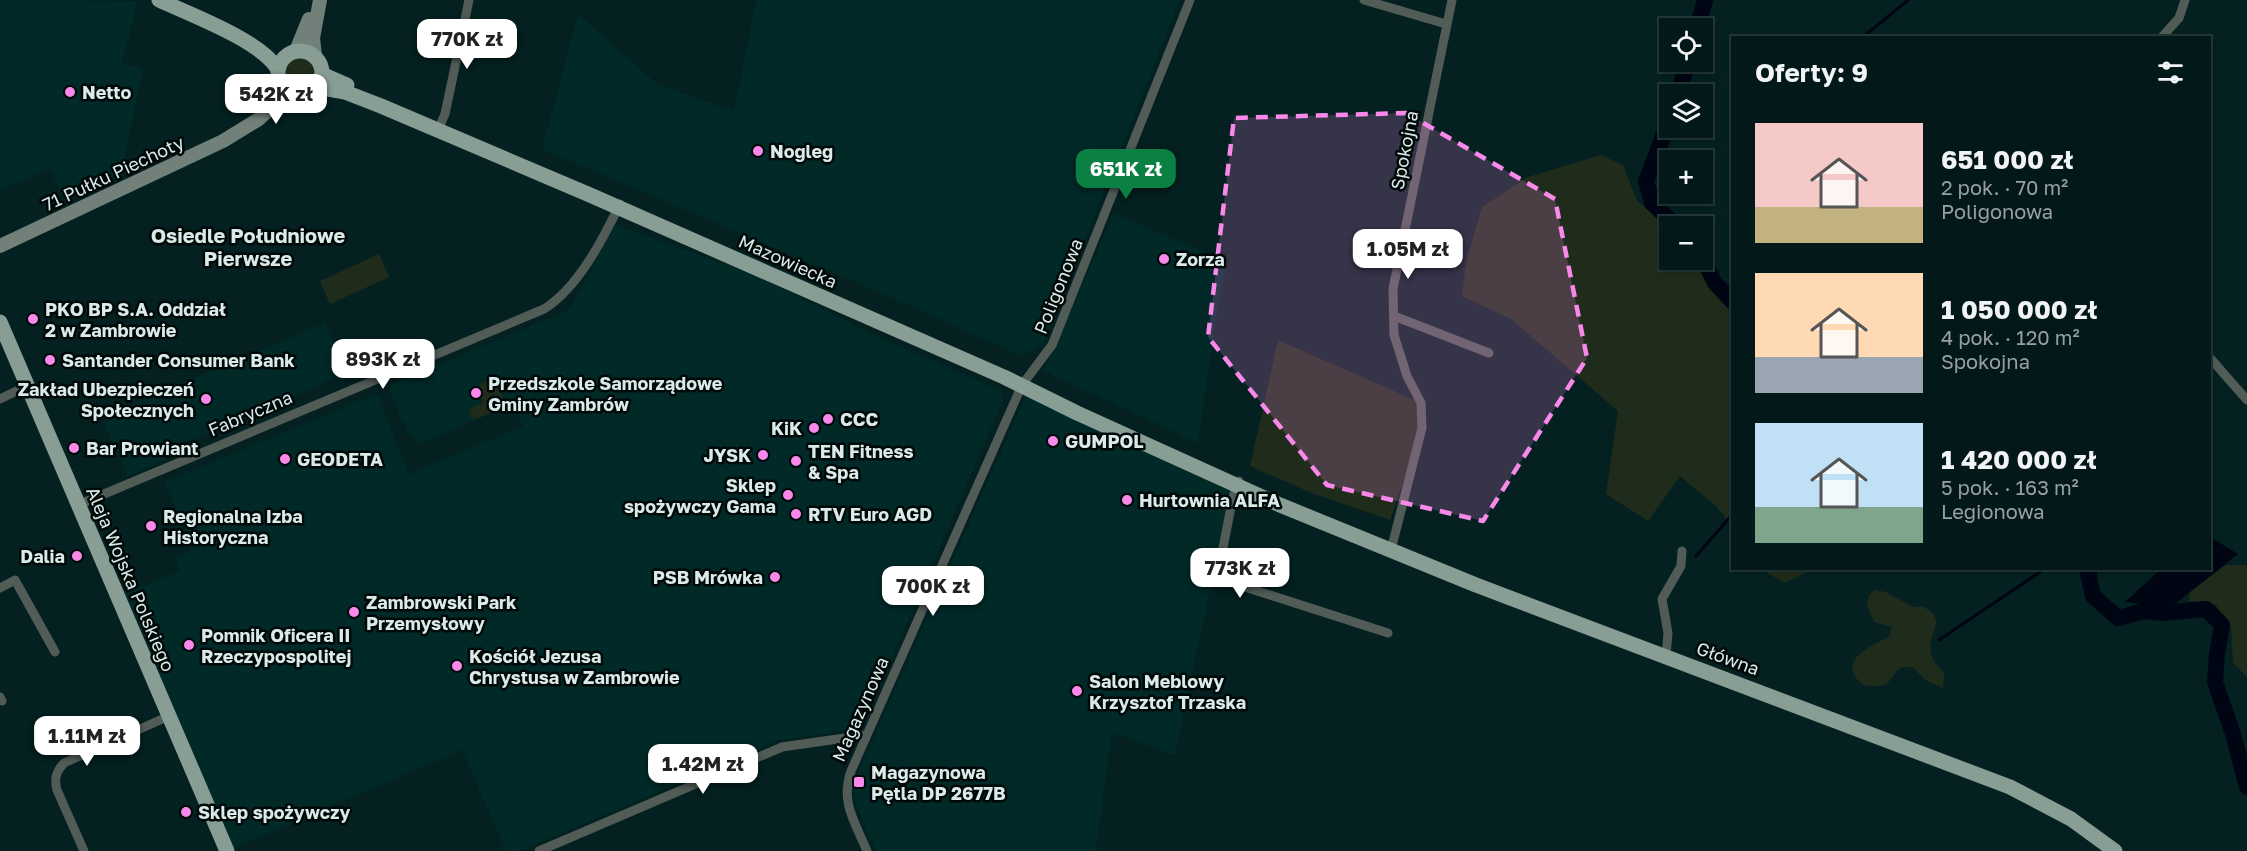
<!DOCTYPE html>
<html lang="pl">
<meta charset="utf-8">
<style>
body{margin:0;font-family:"Golos Text",sans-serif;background:#112525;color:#f1f3f6;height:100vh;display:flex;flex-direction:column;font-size:22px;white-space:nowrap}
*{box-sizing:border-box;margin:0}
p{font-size:20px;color:#97a0a2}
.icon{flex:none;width:33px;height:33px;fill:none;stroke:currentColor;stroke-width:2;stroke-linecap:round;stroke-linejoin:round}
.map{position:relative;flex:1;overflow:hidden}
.sheet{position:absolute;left:1731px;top:36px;width:480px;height:534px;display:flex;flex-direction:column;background:#031818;border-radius:0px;box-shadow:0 3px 9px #0003,0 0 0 2px #243737}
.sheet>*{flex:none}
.controls{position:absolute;left:1659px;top:18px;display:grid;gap:12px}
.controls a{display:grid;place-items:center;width:54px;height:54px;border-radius:0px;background:#031818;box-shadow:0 3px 9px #0003,0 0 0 2px #243737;font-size:30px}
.price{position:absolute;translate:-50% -51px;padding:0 14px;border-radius:12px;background:#fff;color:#222;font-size:20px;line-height:39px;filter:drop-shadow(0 2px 3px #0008)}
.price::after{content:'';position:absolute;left:50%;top:36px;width:18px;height:14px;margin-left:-9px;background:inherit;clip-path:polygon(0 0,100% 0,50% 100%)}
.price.active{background:#0b8043;color:#fff}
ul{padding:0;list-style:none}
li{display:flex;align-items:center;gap:18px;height:150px;padding:0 24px}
li span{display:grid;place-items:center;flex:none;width:168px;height:120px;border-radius:0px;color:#555}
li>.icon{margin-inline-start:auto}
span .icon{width:72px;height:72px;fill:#fffc;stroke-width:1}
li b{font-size:26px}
h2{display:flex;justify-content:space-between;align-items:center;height:72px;padding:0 24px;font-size:26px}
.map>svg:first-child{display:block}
.built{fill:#002928}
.green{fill:#202c1b}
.water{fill:#000514}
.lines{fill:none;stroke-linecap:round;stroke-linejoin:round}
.stream{stroke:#000514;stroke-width:3}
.river{stroke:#000514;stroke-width:16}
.street{stroke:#525c57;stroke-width:9}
.secondary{stroke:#718179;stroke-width:14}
.primary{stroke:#889e94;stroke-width:15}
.marked{fill:#f888e9;fill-opacity:0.2;stroke:#f888e9;stroke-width:4.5;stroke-dasharray:12 8;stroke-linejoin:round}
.poi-dot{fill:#f888e9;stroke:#010808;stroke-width:2}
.labels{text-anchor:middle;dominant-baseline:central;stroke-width:5;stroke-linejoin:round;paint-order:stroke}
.poi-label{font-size:18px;font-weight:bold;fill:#daeae9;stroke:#010808;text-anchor:start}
.street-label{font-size:18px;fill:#daeae9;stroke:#010808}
.neighbourhood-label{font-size:20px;font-weight:bold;fill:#daeae9;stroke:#010808}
</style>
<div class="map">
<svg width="2247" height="851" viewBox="0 0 2247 851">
<rect width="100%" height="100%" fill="#042020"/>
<g class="built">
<polygon points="0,0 138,1 122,64 143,69 121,174 64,200 50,169 0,190"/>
<polygon points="756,0 1180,0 1043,345 1022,356 888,296 542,149 578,14 657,84 734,111"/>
<polygon points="1114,213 1227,262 1216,317 1198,443 1044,371"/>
<polygon points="615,225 756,275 866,331 1001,391 1004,399 861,729 780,740 520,851 506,851 462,750 232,849 124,594 180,571 175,558 194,549 164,482 374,395 378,396 409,474 523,426 513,404 419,444 417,438 409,434 404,422 402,422 390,391 390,385 569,310"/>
<polygon points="325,323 350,381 333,379 164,451 164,460 127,477 102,417"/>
<polygon points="1027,393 1237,489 1217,578 1212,580 1175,756 1112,732 1096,851 876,851 855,802 852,786"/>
</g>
<g class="green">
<circle cx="300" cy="73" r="15"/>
<polygon points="1601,155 1623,165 1637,201 1669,227 1670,260 1696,260 1716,294 1732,314 1732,527 1717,507 1680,476 1648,521 1606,494 1618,411 1511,319 1462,296 1466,261 1482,207 1528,177"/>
<polygon points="379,254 389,277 330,304 320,281"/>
<polygon points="1278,340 1421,403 1422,428 1390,520 1309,492 1250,466"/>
<polygon points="495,378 507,406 473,420 469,409 483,403 480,394 483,393 479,384"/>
<polygon points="2226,565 2247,565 2247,677 2233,663 2231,627 2215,604 2189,601 2190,591"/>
<polygon points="1765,569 1813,569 1785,583 1769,574"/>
<path d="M1875 590 1886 592 1913 607H1924L1933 613 1937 622C1932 634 1927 648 1934 661 1943 674 1946 668 1943 688L1925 680 1913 667C1891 665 1898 678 1884 685 1878 687 1869 686 1863 685 1835 660 1870 647 1890 636L1891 627 1874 622 1867 604 1869 595Z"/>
</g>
<polygon class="water" points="2210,537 2238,554 2170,608 2125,602 2161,569 2210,568"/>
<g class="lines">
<g class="stream">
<polyline points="1862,38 1908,0"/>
<polyline points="1696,556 1732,515"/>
<polyline points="1888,569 1889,568"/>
<polyline points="1939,640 2046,568"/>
</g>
<g class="river">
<polyline points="1697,28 1705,0"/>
<polyline points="1678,94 1688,62"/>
<polyline points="1670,118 1646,181 1652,203 1676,226"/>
<polyline points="1702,257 1715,283 1732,301"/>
<polyline points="2091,568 2088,573 2093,596 2118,618 2144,611 2163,613 2206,609 2222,625 2217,654 2215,682 2233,734 2247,787"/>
</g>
<g class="street">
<polyline points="1364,0 1446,24"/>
<polyline points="2161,38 2179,18 2185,0"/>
<polyline points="438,130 445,114 469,0"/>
<polyline points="1394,316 1489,353"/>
<polyline points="2210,358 2247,400"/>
<polyline points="0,399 27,386"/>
<polyline points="1239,481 1233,497 1217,578 1388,633"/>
<path d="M78 505 544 309C578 288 603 239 620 204"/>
<polyline points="1391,550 1422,428 1421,403 1407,376 1394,335 1393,289 1452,0"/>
<polyline points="0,588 15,580 55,652"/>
<polyline points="1666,656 1668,633 1662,599 1681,566 1682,551"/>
<polyline points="0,697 2,701"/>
<path d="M84 851 57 790C54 778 56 772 64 763L169 716"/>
<polyline points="539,851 782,747 866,735"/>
<path d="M867 851C855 822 840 802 851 771L1022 385 1052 345 1190 0"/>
</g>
<g class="secondary">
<polyline points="296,51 309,19"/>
<polyline points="315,56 313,38 320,0"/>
<polyline points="263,108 279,83"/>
<polyline points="0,246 223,141 259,119 288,92"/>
</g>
<g class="primary">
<path d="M159 0C191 15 259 40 277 68"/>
<circle cx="300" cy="73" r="22"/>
<polyline points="322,74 347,85"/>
<polyline points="317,87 345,92 381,106 590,195 1004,377 1077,413 1280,505 1476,585 2010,787 2071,819 2115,851"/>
<polyline points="0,322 227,851"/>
</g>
</g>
<path class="marked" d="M1406 113 1555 199 1587 358 1483 521 1327 485 1208 337 1234 118Z"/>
<g class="poi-dot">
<circle cx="70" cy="92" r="6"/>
<circle cx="758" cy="151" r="6"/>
<circle cx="1164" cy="259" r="6"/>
<circle cx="33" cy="319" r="6"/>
<circle cx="50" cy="360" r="6"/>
<circle cx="476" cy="393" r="6"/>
<circle cx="206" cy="399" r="6"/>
<circle cx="828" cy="419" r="6"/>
<circle cx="814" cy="428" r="6"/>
<circle cx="1053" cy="441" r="6"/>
<circle cx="74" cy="448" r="6"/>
<circle cx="763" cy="455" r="6"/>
<circle cx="285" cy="459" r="6"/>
<circle cx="796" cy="461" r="6"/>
<circle cx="788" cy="495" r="6"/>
<circle cx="1127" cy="500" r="6"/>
<circle cx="796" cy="514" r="6"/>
<circle cx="151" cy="526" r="6"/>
<circle cx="77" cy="556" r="6"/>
<circle cx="775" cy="577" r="6"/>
<circle cx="354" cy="612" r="6"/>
<circle cx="189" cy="645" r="6"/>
<circle cx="457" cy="666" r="6"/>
<circle cx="1077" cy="691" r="6"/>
<rect x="853" y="776" width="12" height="12" rx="3"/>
<circle cx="186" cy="812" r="6"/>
</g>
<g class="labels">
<g class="poi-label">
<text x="82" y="92">Netto</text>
<text x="770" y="151">Nogleg</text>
<text x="1176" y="259">Zorza</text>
<text x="45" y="309">PKO BP S.A. Oddział<tspan x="45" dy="21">2 w Zambrowie</tspan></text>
<text x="62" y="360">Santander Consumer Bank</text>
<text x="488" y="383">Przedszkole Samorządowe<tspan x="488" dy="21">Gminy Zambrów</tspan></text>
<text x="194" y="389" text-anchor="end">Zakład Ubezpieczeń<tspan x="194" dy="21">Społecznych</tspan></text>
<text x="840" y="419">CCC</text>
<text x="802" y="428" text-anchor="end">KiK</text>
<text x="1065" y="441">GUMPOL</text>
<text x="86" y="448">Bar Prowiant</text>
<text x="808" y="451">TEN Fitness<tspan x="808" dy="21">&amp; Spa</tspan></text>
<text x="751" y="455" text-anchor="end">JYSK</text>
<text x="297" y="459">GEODETA</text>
<text x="776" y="485" text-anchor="end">Sklep<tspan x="776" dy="21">spożywczy Gama</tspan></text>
<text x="1139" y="500">Hurtownia ALFA</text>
<text x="808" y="514">RTV Euro AGD</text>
<text x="163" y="516">Regionalna Izba<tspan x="163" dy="21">Historyczna</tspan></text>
<text x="65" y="556" text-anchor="end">Dalia</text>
<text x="763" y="577" text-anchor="end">PSB Mrówka</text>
<text x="366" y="602">Zambrowski Park<tspan x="366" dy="21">Przemysłowy</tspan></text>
<text x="201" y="635">Pomnik Oficera II<tspan x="201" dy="21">Rzeczypospolitej</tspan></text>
<text x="469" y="656">Kościół Jezusa<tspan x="469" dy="21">Chrystusa w Zambrowie</tspan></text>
<text x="1089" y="681">Salon Meblowy<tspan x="1089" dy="21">Krzysztof Trzaska</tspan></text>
<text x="871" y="772">Magazynowa<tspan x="871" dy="21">Pętla DP 2677B</tspan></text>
<text x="198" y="812">Sklep spożywczy</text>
</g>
<g class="street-label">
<text transform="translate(1404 150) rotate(-79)">Spokojna</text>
<text transform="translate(113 173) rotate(-25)">71 Pułku Piechoty</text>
<text transform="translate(788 261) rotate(24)">Mazowiecka</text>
<text transform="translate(1058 286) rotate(-68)">Poligonowa</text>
<text transform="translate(250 413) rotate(-23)">Fabryczna</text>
<text transform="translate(131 579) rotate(67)">Aleja Wojska Polskiego</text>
<text transform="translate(1728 658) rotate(20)">Główna</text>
<text transform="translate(860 709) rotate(-66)">Magazynowa</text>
</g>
<g class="neighbourhood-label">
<text x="248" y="235">Osiedle Południowe<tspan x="248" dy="23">Pierwsze</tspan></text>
</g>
</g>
</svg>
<div class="controls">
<a><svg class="icon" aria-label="locate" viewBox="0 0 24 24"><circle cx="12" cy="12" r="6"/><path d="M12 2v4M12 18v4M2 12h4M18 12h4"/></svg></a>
<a><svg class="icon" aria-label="layers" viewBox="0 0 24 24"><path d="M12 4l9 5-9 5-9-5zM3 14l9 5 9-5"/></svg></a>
<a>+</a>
<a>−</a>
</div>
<b class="price" style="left:467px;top:70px">770K zł</b>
<b class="price" style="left:276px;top:125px">542K zł</b>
<b class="price active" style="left:1126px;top:200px">651K zł</b>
<b class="price" style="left:1408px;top:280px">1.05M zł</b>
<b class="price" style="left:383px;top:390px">893K zł</b>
<b class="price" style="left:1240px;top:599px">773K zł</b>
<b class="price" style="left:933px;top:617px">700K zł</b>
<b class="price" style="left:87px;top:767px">1.11M zł</b>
<b class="price" style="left:703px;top:795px">1.42M zł</b>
<section class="sheet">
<h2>Oferty: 9<svg class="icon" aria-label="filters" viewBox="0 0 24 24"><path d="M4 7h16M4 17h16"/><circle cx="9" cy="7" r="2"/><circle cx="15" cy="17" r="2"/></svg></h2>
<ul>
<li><span style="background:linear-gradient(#f6c9c9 70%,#c2b280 0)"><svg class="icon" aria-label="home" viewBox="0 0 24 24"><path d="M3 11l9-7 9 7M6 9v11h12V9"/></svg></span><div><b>651 000 zł</b><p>2 pok. · 70 m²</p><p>Poligonowa</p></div></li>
<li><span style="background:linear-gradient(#ffd9b3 70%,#9aa5b1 0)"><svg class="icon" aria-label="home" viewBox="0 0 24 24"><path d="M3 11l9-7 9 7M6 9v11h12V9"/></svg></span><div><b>1 050 000 zł</b><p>4 pok. · 120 m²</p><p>Spokojna</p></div></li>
<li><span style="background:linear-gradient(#bfe0f5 70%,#7fa58c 0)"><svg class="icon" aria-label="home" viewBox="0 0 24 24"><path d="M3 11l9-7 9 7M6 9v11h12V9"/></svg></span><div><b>1 420 000 zł</b><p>5 pok. · 163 m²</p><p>Legionowa</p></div></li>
</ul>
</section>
</div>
